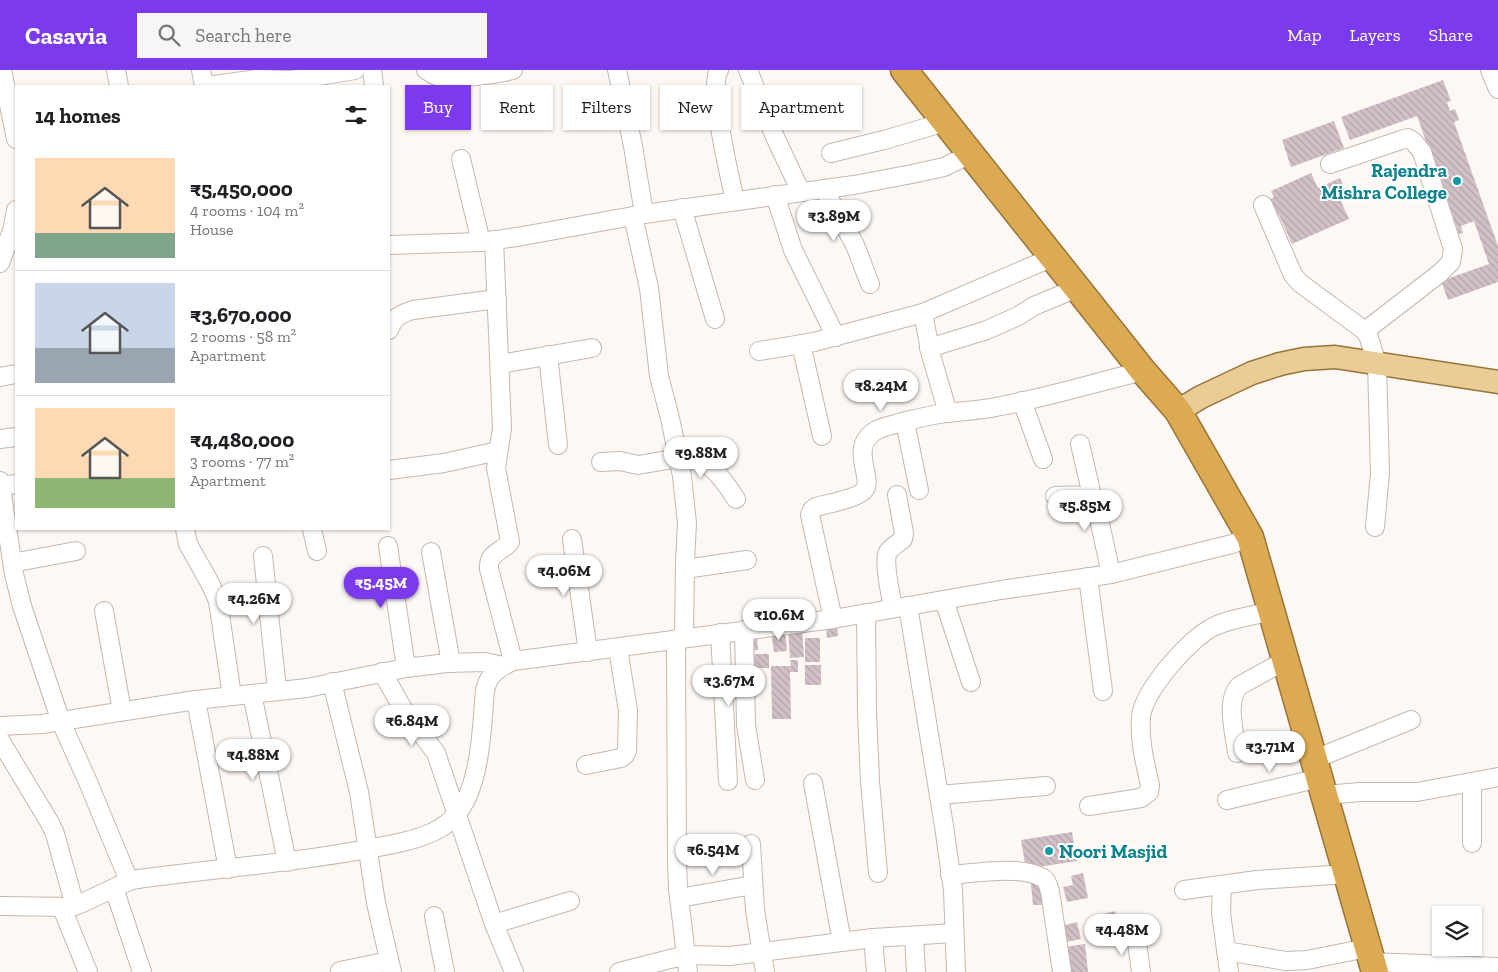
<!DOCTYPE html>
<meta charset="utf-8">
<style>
body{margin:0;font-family:"Zilla Slab",serif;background:#f6f6f6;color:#202124;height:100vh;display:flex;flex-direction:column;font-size:19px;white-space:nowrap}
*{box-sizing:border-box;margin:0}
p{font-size:16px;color:#757577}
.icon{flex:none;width:28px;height:28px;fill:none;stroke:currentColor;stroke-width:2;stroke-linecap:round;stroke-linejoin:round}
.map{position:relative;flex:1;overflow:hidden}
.drawer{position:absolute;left:15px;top:15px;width:375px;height:445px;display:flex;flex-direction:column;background:#fff;border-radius:0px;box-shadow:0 1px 4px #0004}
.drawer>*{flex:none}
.hud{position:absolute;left:405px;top:15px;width:475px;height:45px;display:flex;gap:10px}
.fabs{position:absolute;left:1432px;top:836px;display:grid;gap:10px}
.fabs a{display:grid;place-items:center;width:50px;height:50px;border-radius:0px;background:#fff;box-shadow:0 1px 4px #0004;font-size:25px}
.price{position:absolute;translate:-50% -42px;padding:0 11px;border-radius:18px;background:#fff;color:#222;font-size:16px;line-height:32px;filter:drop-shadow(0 1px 2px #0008)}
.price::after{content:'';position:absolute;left:50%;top:30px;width:15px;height:11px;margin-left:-8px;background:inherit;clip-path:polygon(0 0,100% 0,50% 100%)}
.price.active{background:#7c3aed;color:#fff}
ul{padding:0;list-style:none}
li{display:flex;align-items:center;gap:15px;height:125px;padding:0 20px}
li+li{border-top:1px solid #e0e0e0}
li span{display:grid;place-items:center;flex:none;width:140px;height:100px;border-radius:0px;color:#555}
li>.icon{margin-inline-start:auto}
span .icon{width:60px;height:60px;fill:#fffc;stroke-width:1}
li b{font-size:21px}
h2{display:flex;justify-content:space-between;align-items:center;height:60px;padding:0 20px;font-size:21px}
.chip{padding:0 18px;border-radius:0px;background:#fff;box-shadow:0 1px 4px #0004;font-size:18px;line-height:45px}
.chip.active{background:#7c3aed;color:#fff}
header{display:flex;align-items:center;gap:30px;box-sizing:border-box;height:70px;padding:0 25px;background:#7c3aed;color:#fff}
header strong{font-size:24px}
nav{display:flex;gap:28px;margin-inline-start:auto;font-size:18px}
.search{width:350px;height:45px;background:#f6f6f6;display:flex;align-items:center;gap:12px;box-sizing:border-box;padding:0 18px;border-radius:0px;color:#757577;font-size:19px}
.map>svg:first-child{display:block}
.building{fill:url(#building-back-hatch)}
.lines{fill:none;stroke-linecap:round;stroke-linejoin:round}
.minor-casing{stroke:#c5b7ad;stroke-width:20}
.major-casing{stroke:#97753a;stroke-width:25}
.highway-casing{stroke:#97753a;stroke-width:29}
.minor{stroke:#fff;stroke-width:18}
.major{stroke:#eacc97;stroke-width:22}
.highway{stroke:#dcaa52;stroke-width:26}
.culture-dot{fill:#0f9aa8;stroke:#fff;stroke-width:2}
.labels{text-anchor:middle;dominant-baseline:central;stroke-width:4;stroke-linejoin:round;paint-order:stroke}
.culture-label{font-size:19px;font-weight:bold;fill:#0d838f;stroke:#fff;text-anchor:end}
</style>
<header>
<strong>Casavia</strong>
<div class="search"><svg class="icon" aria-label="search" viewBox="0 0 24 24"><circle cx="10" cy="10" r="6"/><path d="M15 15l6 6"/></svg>Search here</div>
<nav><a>Map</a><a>Layers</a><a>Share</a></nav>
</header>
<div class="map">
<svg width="1498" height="902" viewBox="0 0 1498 902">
<defs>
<pattern id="building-back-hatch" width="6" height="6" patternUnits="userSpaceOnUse" patternTransform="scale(1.25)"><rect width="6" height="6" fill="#d2c0c7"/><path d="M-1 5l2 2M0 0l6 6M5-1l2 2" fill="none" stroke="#b4a4aa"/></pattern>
</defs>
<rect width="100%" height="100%" fill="#fef8f4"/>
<g class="building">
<polygon points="1443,10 1451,31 1447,32 1450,41 1455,39 1459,50 1454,52 1498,176 1498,212 1448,230 1441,211 1489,194 1474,151 1461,156 1463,163 1459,164 1417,46 1350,70 1341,47"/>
<polygon points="1334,51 1344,78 1291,97 1282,70"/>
<polygon points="1311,103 1318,118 1340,108 1346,122 1338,125 1349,149 1292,174 1279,145 1273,147 1266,131 1274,127 1271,121"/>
<polygon points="837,554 838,566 827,568 826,556"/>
<polygon points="802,558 804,587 790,588 788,559"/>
<polygon points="785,560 787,581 774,582 771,561"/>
<polygon points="747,564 757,564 758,580 748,581"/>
<rect x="805" y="568" width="15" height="24"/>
<rect x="748" y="584" width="21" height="14"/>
<polygon points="790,590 798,590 798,602 790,602 791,649 772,649 771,596 791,596"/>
<rect x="805" y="595" width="16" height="20"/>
<polygon points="1072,762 1077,791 1026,799 1021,770"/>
<polygon points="1083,803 1088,828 1067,832 1063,817 1073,815 1071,806"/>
<polygon points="1031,814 1040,814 1042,835 1033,835"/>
<polygon points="1115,841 1118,856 1103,860 1100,845"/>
<polygon points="1077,852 1081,869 1066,872 1062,856"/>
<polygon points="1085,874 1088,902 1068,902 1065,877"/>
</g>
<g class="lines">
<defs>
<g id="minor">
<polyline points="2,0 16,69"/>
<polyline points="116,0 119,16"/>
<polyline points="201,0 204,16"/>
<polyline points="372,0 374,16"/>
<path d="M426 0C430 2 433 5 437 6 453 11 496 4 513 0"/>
<polyline points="617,0 633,76 644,144"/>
<path d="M719 0C708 18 730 107 735 131"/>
<polyline points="748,0 775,67 801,122"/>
<polyline points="1490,0 1498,19"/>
<polyline points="207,16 257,9 290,10 307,8 355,0"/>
<polyline points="831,83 884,70 945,52"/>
<polyline points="461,89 481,172"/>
<polyline points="1330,94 1401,70 1408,68 1414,72 1422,82 1453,179 1451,192 1440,203 1365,261"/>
<polyline points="824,119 855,175 870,214"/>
<polyline points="775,125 793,180 836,267"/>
<polyline points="1263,135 1293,205 1300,213 1365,261 1369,268 1377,294 1380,403 1375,457"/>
<polyline points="682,138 715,249"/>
<polyline points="633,146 649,218 659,306 670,348 682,406 687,453 685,492 684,567"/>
<path d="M494 170 502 358 496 398 510 472C501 483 488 482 489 499L513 591"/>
<polyline points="389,175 481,172 517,167 644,144 854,115 912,104 944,97 971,84"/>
<polyline points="0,193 12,161 16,140"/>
<polyline points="923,243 931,285 948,343"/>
<path d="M389 260C394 247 400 244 413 240L497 229"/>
<polyline points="801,274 822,366"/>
<polyline points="929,278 987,260 1018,246 1034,236 1077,218"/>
<polyline points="759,281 814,272 923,243 1053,187"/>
<polyline points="548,285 558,375"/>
<polyline points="500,294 592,278"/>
<polyline points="0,307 16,304"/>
<polyline points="1022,331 1043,389"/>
<polyline points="905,352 919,420"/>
<polyline points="0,369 16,367"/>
<polyline points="1080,374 1093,430"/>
<path d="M677 378C709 393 717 399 736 429"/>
<polyline points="601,392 620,391 638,395 679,388"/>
<polyline points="389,400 444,393 498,381"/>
<polyline points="0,411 14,504 22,536 61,652 88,712 129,811"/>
<polyline points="1,416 16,414"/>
<path d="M1055 426C1069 426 1088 422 1096 435L1111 504"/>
<polyline points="185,459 188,474 211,515 218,531 232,626"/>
<polyline points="312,459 317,481"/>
<polyline points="572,469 588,582"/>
<polyline points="388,476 406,598"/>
<polyline points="431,482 451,593"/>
<polyline points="263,486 277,620"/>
<polyline points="12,493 76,481"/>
<polyline points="685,499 747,490"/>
<polyline points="1088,507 1103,621"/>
<polyline points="944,530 971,612"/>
<polyline points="908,536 944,756 953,820 956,902"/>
<path d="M893 538C891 526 883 492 888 482 891 477 899 473 903 469L904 463 897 425"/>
<polyline points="104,541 122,641"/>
<polyline points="866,543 867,642 870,711 878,803"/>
<path d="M833 549 810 445 812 440 816 437C826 434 860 428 865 419 873 406 848 376 877 360 884 356 894 355 902 352 915 349 927 346 939 344 958 341 977 341 996 337 1045 328 1094 313 1143 301"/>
<polyline points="744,560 746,655 755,710"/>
<polyline points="720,563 728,711"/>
<polyline points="676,569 677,790 678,819 688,902"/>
<polyline points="382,602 403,639 436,683 494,854 514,902"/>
<polyline points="332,612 359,722 376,833 392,902"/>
<polyline points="252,624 287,792"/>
<polyline points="196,630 228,799"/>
<polyline points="0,656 42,654 196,630 307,618 406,598 447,593 485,592 503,596"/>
<polyline points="0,670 50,753 55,764 75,836"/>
<path d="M1237 683C1235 664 1225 631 1239 616L1286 590"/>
<polyline points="1315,689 1411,650"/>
<polyline points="586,695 621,688 625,685 627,680 628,641 618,578"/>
<polyline points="1472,712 1472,773"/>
<polyline points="813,713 842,872"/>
<polyline points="939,725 1046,716"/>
<polyline points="1325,725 1360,722 1417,722 1498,707"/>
<polyline points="1227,730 1320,708"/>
<path d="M1089 736 1141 728 1149 722 1150 715C1145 693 1139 670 1141 647 1143 621 1190 568 1213 557 1231 548 1253 546 1272 541"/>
<polyline points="751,774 755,840 765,902"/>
<path d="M950 805C975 803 1021 795 1043 808 1048 811 1048 816 1050 821L1062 902"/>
<polyline points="1222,815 1221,843 1229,902"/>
<polyline points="114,818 142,902"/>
<polyline points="1184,820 1257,810 1347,804"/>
<polyline points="679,828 753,815"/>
<path d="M0 836 70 837 80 834 129 811 138 809C210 799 284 794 356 781 381 776 409 773 433 762 444 757 452 751 459 741 481 712 482 655 485 620 489 603 499 598 513 591L833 549 1001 520 1111 504 1232 474 1250 467"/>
<polyline points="62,838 88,902"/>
<polyline points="434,846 445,902"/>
<polyline points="494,854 570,831"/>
<polyline points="1136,865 1141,902"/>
<polyline points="914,866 916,902"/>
<polyline points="873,868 876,902"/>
<polyline points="1226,881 1286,891 1307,890 1367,878"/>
<polyline points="1371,892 1498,897"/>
<polyline points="340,901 389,891"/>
<polyline points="619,902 686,885 730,886 873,868 954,863"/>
</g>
<polyline id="major" points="1178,341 1201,327 1252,303 1280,294 1304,289 1335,287 1498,312"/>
<polyline id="highway" points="904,0 1143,301 1178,341 1250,467 1375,902"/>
</defs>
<use href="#minor" class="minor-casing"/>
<use href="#major" class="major-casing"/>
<use href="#highway" class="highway-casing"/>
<use href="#minor" class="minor"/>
<use href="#major" class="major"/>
<use href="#highway" class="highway"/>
</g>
<g class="culture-dot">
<circle cx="1457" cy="111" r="5"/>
<circle cx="1049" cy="781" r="5"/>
</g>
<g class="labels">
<g class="culture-label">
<text x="1447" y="100">Rajendra<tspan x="1447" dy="22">Mishra College</tspan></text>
<text x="1059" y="781" text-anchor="start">Noori Masjid</text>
</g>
</g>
</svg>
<div class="fabs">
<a><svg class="icon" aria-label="layers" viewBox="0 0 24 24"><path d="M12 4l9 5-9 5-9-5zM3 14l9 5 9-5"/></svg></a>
</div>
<b class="price" style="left:834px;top:172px">₹3.89M</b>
<b class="price" style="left:881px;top:342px">₹8.24M</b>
<b class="price" style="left:701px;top:409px">₹9.88M</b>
<b class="price" style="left:1085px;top:462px">₹5.85M</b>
<b class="price" style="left:564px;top:527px">₹4.06M</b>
<b class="price active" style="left:381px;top:539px">₹5.45M</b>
<b class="price" style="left:254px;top:555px">₹4.26M</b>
<b class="price" style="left:779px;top:571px">₹10.6M</b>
<b class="price" style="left:729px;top:637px">₹3.67M</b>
<b class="price" style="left:412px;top:677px">₹6.84M</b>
<b class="price" style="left:1270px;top:703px">₹3.71M</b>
<b class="price" style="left:253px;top:711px">₹4.88M</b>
<b class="price" style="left:713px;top:806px">₹6.54M</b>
<b class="price" style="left:1122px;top:886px">₹4.48M</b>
<div class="hud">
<a class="chip active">Buy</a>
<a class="chip">Rent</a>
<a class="chip">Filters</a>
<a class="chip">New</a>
<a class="chip">Apartment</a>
</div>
<section class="drawer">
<h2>14 homes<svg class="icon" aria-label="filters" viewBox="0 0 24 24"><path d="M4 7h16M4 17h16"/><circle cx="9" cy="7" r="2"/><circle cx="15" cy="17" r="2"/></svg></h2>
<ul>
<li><span style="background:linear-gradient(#ffd9b3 75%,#7fa58c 0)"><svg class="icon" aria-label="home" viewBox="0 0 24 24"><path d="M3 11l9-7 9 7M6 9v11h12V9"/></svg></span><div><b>₹5,450,000</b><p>4 rooms · 104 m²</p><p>House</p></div></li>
<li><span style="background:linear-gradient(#c9d6e8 65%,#9aa5b1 0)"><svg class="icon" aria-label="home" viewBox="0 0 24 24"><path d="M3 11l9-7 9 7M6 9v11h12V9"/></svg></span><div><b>₹3,670,000</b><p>2 rooms · 58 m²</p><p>Apartment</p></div></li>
<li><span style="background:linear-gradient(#ffd9b3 70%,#8fb573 0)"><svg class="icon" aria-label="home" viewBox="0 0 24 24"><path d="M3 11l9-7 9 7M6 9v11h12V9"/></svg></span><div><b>₹4,480,000</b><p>3 rooms · 77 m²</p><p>Apartment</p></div></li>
</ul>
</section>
</div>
